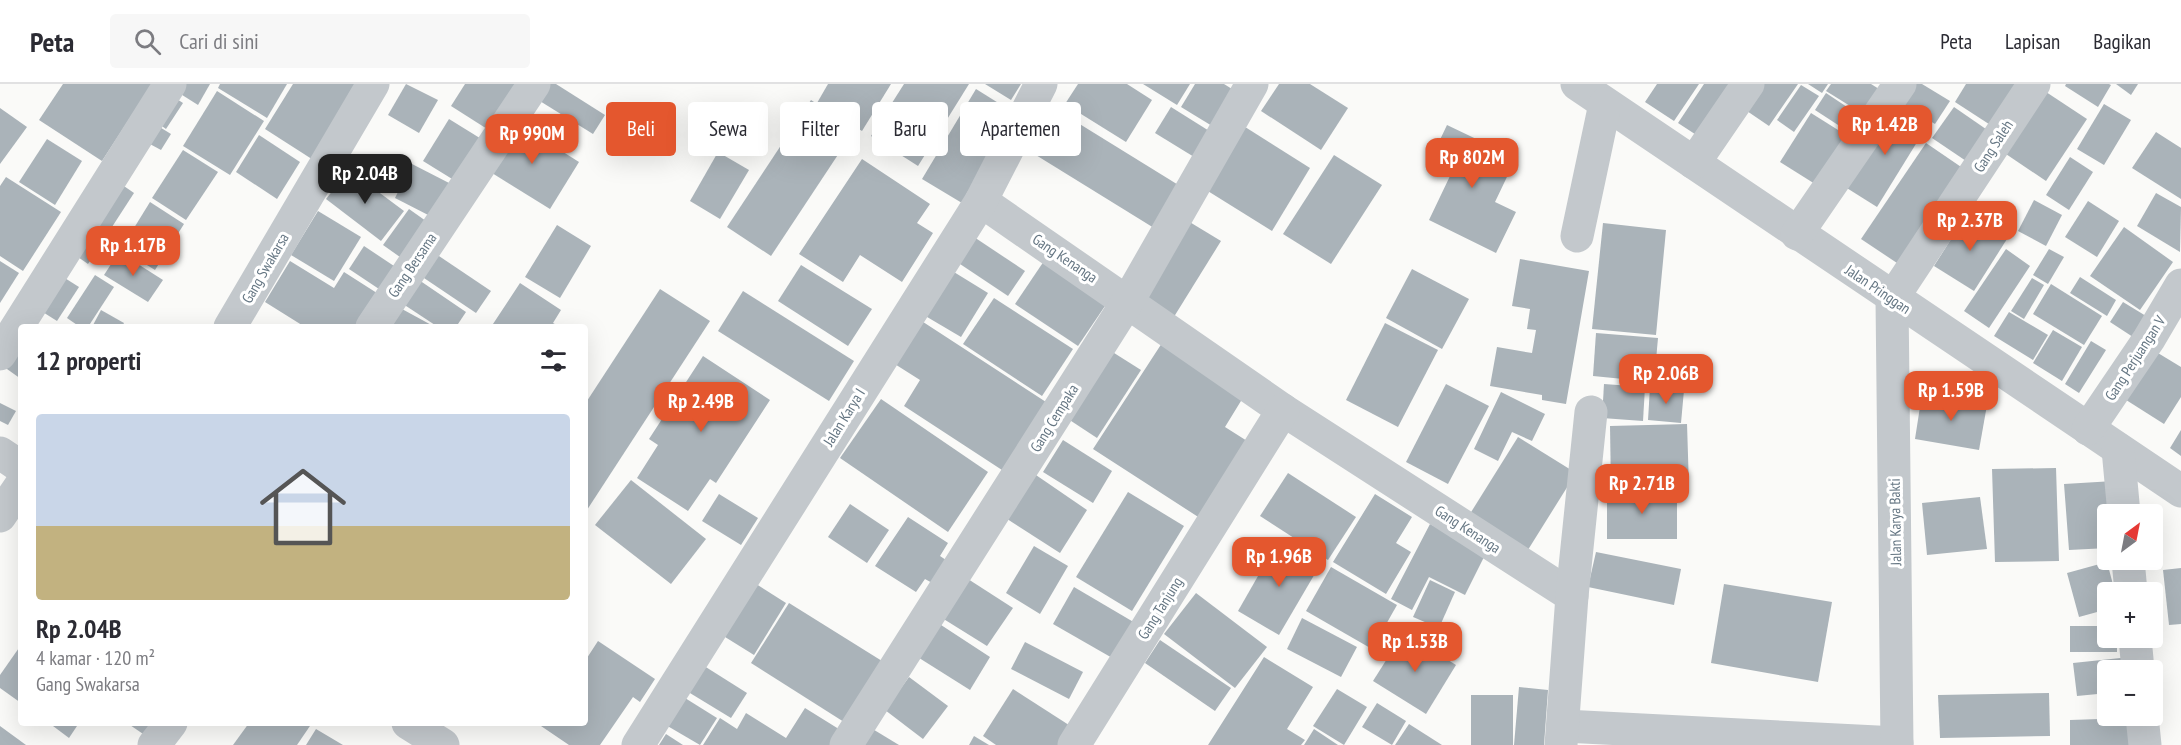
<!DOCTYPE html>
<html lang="id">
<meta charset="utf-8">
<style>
body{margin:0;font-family:"PT Sans Narrow",sans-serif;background:#f7f7f7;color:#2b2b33;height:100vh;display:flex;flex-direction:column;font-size:22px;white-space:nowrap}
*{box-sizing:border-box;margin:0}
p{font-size:20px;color:#7c7c81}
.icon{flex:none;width:33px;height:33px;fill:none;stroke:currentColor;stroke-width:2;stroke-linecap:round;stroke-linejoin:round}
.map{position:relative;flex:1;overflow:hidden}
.sheet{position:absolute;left:18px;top:240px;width:570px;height:402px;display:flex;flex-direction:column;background:#fff;border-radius:6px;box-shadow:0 6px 24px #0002}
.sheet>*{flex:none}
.banner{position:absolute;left:606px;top:18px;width:570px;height:54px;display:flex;gap:12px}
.needle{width:39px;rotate:32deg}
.buttons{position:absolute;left:2097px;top:420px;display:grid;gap:12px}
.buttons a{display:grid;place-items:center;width:66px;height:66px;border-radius:6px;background:#fff;box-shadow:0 6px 24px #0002;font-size:30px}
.price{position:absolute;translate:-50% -51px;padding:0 14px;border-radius:12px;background:#e4572e;color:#fff;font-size:20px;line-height:39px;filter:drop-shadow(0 2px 3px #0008)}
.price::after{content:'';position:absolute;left:50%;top:36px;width:18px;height:14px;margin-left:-9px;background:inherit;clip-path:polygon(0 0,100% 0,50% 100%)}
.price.active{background:#222;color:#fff}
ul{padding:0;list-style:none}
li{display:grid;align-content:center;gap:12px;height:318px;padding:0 18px}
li+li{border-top:2px solid #e1e1e2}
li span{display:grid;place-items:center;height:186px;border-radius:6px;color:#555}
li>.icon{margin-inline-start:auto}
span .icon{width:108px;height:108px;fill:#fffc;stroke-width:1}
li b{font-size:26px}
h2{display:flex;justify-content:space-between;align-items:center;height:72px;padding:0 18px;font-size:26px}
.chip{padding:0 21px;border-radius:6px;background:#fff;box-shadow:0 6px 24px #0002;font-size:21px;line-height:54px}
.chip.active{background:#e4572e;color:#fff}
header{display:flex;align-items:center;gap:36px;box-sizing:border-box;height:84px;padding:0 30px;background:#fff;border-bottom:2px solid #e1e1e2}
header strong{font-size:28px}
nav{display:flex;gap:33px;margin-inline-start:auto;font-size:21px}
.search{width:420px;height:54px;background:#f7f7f7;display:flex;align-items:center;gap:15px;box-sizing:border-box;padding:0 21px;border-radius:6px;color:#7c7c81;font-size:22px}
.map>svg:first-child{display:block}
.building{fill:#aab3b9}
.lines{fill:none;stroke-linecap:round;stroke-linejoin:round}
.minor{stroke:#c3c8cc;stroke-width:33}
.labels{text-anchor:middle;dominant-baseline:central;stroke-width:6;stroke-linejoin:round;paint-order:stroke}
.street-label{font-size:15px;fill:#657683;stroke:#fff}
</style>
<header>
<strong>Peta</strong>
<div class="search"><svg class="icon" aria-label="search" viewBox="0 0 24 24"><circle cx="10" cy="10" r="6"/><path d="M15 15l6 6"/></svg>Cari di sini</div>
<nav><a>Peta</a><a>Lapisan</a><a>Bagikan</a></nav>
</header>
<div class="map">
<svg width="2181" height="661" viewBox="0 0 2181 661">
<rect width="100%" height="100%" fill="#fafaf8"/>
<g class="building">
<polygon points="63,0 152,0 102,77 39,36"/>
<polygon points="185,0 210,0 198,21 179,9"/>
<polygon points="220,0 287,0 267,34 218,4"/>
<polygon points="293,0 367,0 318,79 265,45"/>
<polygon points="406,0 438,16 419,49 388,31"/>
<polygon points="465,0 526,0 495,50 451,22"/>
<polygon points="544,0 556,0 605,31 593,50 535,14"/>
<polygon points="828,0 891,0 862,47 817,19"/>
<polygon points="904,0 969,0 918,82 871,52"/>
<polygon points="985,0 1021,0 1011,16"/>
<polygon points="1078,0 1127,0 1152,16 1126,58 1065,20"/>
<polygon points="1143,0 1190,0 1177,21"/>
<polygon points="1195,0 1224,0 1240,10 1217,45 1181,23"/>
<polygon points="1279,0 1310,0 1348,24 1321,66 1261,27"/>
<polygon points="1657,0 1699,0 1674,37 1645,18"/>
<polygon points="1704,0 1741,0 1704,56 1678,39"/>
<polygon points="1760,0 1798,0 1769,42 1744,25"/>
<polygon points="1808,0 1828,0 1822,9"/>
<polygon points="1831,0 1871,0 1879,5 1863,30 1826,7"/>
<polygon points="1908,0 1922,0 1950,17 1935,40 1897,17"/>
<polygon points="1966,0 2024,0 1995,44 1955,18"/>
<polygon points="2066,0 2109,0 2111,1 2098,23 2065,2"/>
<polygon points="2116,0 2138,0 2131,11"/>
<polygon points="1801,1 1819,12 1794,48 1777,36"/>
<polygon points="2040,4 2087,35 2046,97 2000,66"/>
<polygon points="976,5 1016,30 962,119 922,95"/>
<polygon points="217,7 264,37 230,91 183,62"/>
<polygon points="1826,9 1865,35 1855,52 1815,26"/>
<polygon points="169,10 183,19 166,45 152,35"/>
<polygon points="811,16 855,45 771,172 727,143"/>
<polygon points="1044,18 1180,102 1154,144 1018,60"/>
<polygon points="1893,20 1927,42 1877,123 1842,101"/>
<polygon points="2104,20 2131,36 2104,81 2077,65"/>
<polygon points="1171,23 1214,50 1199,76 1155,49"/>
<polygon points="1954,23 1996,52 1975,83 1932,54"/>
<polygon points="0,24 27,43 0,80"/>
<polygon points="1811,29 1854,56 1823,105 1780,78"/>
<polygon points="449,35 483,56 457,98 423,77"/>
<polygon points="514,37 579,78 550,125 484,84"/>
<polygon points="1242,41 1310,84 1272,147 1203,104"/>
<polygon points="1447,41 1516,74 1495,118 1516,128 1496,169 1429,136 1450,92 1428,81"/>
<polygon points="158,42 171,50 161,66 148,59"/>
<polygon points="2156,48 2181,64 2181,115 2132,84"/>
<polygon points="259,51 300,78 277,115 236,88"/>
<polygon points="47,55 82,77 55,121 19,98"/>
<polygon points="1926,59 1967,87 1903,183 1861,155"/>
<polygon points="183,66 218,88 186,136 152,114"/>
<polygon points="718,68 749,86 720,135 690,117"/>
<polygon points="1334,71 1382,101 1331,180 1283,150"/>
<polygon points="2070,73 2093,88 2069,126 2046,111"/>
<polygon points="862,75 930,120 917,139 933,149 902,198 860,171 843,198 799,170"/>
<polygon points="412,80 451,100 434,134 395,114"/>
<polygon points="349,86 404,127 381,157 326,115"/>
<polygon points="6,93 61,128 23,187 0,172 0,102"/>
<polygon points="121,100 134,109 88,180 75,171"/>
<polygon points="2156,109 2181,123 2180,168 2137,142"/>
<polygon points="2034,116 2062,131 2046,162 2018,147"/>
<polygon points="2088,117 2119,137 2097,173 2065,153"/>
<polygon points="150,118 184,140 155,186 121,165"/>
<polygon points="409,125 433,142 407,178 383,161"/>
<polygon points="318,127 361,153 334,197 291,171"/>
<polygon points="1967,130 2007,155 1974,207 1934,182"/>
<polygon points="1183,134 1221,157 1172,236 1134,212"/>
<polygon points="1603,139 1666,146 1656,251 1592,245"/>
<polygon points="557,141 591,162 560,214 525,193"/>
<polygon points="2124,143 2173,178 2140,226 2090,192"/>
<polygon points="968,149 1025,187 1008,212 951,174"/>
<polygon points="364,162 394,182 379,205 349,185"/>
<polygon points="2006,165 2030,182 1989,244 1964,227"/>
<polygon points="2049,165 2064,173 2048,200 2033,191"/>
<polygon points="119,168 163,196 148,218 104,191"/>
<polygon points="433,168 491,207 476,229 418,190"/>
<polygon points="1520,175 1589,187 1566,320 1542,316 1542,311 1490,302 1497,263 1532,269 1536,246 1527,245 1530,225 1512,222"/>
<polygon points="0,177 19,189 0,219"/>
<polygon points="290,177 334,204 344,188 380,211 361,243 305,243 265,218"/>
<polygon points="1044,177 1107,219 1078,262 1015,220"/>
<polygon points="801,181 872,225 848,262 778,217"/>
<polygon points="949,185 988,209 961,253 922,230"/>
<polygon points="1412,185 1469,215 1442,265 1386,234"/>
<polygon points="60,191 79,203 57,237 38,225"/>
<polygon points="95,191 114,203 88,243 80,243 67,234"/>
<polygon points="2080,193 2116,216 2107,232 2070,209"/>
<polygon points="416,194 466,228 456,243 438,243 400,218"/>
<polygon points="2032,194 2044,201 2024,235 2011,227"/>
<polygon points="520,199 561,226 553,239 560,243 491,243"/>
<polygon points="2051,200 2102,232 2084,261 2033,230"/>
<polygon points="660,205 710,237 585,429 585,320"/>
<polygon points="743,207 854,277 829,317 718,247"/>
<polygon points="994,214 1073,265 1042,312 963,260"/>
<polygon points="2123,218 2146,232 2133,253 2110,238"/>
<polygon points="391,219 435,243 377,243"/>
<polygon points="101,226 124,239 122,243 92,243"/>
<polygon points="2009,228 2048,251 2033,276 1994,252"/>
<polygon points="917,234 1046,318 1002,386 904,322 920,296 890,277"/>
<polygon points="1385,239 1438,266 1398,343 1346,316"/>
<polygon points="21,246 21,295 0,280"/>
<polygon points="2053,246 2082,263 2062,297 2033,279"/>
<polygon points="1596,249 1658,254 1654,298 1593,292"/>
<polygon points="2091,257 2106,266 2079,309 2065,300"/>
<polygon points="1162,259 1244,312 1225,343 1255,362 1206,438 1093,365"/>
<polygon points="1103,262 1141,286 1097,354 1059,329"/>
<polygon points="2153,266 2181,283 2181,313 2164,340 2123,314"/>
<polygon points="703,272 770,316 716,399 710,395 688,427 637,394 658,361 649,355"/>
<polygon points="1446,300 1489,322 1448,400 1406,378"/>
<polygon points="1604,300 1645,303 1643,337 1602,334"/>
<polygon points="1650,303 1684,306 1681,339 1648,336"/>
<polygon points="1501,308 1545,330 1532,357 1512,348 1498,377 1474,365"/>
<polygon points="1922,310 1987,321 1979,366 1915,355"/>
<polygon points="881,315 988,388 948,448 840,374"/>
<polygon points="0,319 16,327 8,341 0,337"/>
<polygon points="1687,340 1689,404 1611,405 1610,342"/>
<polygon points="2181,346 2181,372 2170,364"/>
<polygon points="1518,353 1576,389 1526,469 1468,433"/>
<polygon points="1063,356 1112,387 1093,419 1043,388"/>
<polygon points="2056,384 2059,477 1995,478 1992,385"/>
<polygon points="1033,389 1087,426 1060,469 1004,433"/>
<polygon points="1288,389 1356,433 1328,476 1260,432"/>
<polygon points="631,396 706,455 671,500 595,441"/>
<polygon points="2114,397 2108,430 2108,464 2069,466 2064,400"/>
<rect x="1607" y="407" width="70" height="48"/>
<polygon points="1128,408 1184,442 1132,527 1076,493"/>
<polygon points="719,410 758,434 741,461 702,437"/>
<polygon points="1375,410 1412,433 1396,459 1411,468 1386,510 1333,478"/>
<polygon points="1980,413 1987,465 1927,471 1922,419"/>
<polygon points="850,420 889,446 867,479 828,453"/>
<polygon points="908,433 948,459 940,472 949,478 934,500 925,495 916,508 875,482"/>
<polygon points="1430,440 1486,469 1465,511 1429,493 1412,526 1391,515"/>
<polygon points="1278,457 1320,481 1279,551 1238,527"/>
<polygon points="1034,462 1068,482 1040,530 1006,509"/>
<polygon points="1596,468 1681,485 1674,521 1588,503"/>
<polygon points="2107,478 2115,508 2108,508 2108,525 2079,533 2067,489"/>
<polygon points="1331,483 1397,521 1372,565 1306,527"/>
<polygon points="2181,484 2181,540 2169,541 2163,486"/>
<polygon points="968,495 1013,524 987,562 942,534"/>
<polygon points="750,496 786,519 754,571 717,548"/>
<polygon points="1430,496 1455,508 1439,544 1413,533"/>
<polygon points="1724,500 1832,518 1818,598 1711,579"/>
<polygon points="1074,503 1142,543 1121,579 1053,540"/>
<polygon points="1196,509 1267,563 1235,604 1164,550"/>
<polygon points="789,519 882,577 844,638 751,579"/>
<polygon points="1302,534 1357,563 1341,593 1287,565"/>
<polygon points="938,539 990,573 970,606 916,572"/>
<polygon points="2070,542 2108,542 2108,554 2117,554 2117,568 2070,568"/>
<polygon points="1404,548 1456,581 1426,630 1373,597"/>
<polygon points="1160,556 1231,604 1215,627 1145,579"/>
<polygon points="598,557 655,595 640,618 633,613 600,661 569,661 541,642 543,639 585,639 585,577"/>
<polygon points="1025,558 1083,588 1069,615 1011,585"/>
<polygon points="21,561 21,619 0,604 0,591"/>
<polygon points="1264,573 1313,603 1287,645 1305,656 1301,661 1208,661"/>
<polygon points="2130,573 2132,586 2108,586 2108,609 2077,612 2073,579"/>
<polygon points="701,580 747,609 731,634 685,606"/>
<polygon points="909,593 948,622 923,655 885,626"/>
<polygon points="1519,603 1548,606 1544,661 1514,661"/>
<polygon points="1013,605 1072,643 1060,661 996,661 983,652"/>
<polygon points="1337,605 1367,623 1344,661 1313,642"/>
<polygon points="677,609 717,634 700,661 659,637"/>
<polygon points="2049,609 2050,652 1940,654 1938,611"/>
<rect x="1471" y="611" width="42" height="50"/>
<polygon points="1377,619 1406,637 1392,661 1362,643"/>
<polygon points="805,624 842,647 833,661 703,661 720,634 737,645 746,629 786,654"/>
<polygon points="2129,634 2129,661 2070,661 2070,636"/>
<polygon points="49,639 79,639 69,654"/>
<polygon points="127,639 158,639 149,654"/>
<polygon points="249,639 312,639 297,661 233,661"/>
<polygon points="1409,640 1442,661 1395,661"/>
<polygon points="866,641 899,661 854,661"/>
<polygon points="0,642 26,661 0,661"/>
<polygon points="316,645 343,661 306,661"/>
<polygon points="1314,645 1338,661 1304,661"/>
<polygon points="666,650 683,661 659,661"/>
<polygon points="974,652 989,661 969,661"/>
</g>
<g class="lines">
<g class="minor">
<polyline points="1577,0 2181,407"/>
<polyline points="1694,79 1748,0"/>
<polyline points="981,117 1283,326 1572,512"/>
<polyline points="1797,150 1900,0"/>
<polyline points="1577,152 1605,20"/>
<polyline points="230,243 373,0"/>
<polyline points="372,243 534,0"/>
<polyline points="0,270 170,0"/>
<polyline points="2088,345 2149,255 2181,201"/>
<polyline points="2118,365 2124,430"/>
<polyline points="0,369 21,383"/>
<polyline points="0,432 21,401"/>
<polyline points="2128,476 2131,508"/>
<polyline points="2135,554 2138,586"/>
<polyline points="2142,632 2145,661"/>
<polyline points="408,639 443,661"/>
<polyline points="1564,642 1897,659"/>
<polyline points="154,661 171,639"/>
<polyline points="638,661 981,117 1041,0"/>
<polyline points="846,661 1128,217 1252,0"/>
<polyline points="1074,661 1283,326"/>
<polyline points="1561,661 1572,512 1591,328"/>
<polyline points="1897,661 1892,215 2034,0"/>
</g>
</g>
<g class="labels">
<g class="street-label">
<text transform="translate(1993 62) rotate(-57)">Gang Saleh</text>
<text transform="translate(1065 174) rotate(34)">Gang Kenanga</text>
<text transform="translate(412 181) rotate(-56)">Gang Bersama</text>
<text transform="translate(265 184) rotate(-60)">Gang Swakarsa</text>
<text transform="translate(1878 205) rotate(34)">Jalan Pringgan</text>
<text transform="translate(2135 274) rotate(-57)">Gang Perjuangan V</text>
<text transform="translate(844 333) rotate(-58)">Jalan Karya I</text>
<text transform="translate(1054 334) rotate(-58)">Gang Cempaka</text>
<text transform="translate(1895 438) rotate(-91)">Jalan Karya Bakti</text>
<text transform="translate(1468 445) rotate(33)">Gang Kenanga</text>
<text transform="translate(1160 524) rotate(-58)">Gang Tanjung</text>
</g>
</g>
</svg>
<div class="buttons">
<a><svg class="needle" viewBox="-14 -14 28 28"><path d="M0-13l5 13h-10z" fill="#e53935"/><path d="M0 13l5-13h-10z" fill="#7c7c81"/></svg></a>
<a>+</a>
<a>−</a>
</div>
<b class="price" style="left:1885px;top:72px">Rp 1.42B</b>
<b class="price" style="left:532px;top:81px">Rp 990M</b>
<b class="price" style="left:1472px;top:105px">Rp 802M</b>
<b class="price active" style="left:365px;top:121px">Rp 2.04B</b>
<b class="price" style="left:1970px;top:168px">Rp 2.37B</b>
<b class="price" style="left:133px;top:193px">Rp 1.17B</b>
<b class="price" style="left:1666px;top:321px">Rp 2.06B</b>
<b class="price" style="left:1951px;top:338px">Rp 1.59B</b>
<b class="price" style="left:701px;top:349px">Rp 2.49B</b>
<b class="price" style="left:1642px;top:431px">Rp 2.71B</b>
<b class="price" style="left:1279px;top:504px">Rp 1.96B</b>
<b class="price" style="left:1415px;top:589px">Rp 1.53B</b>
<div class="banner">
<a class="chip active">Beli</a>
<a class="chip">Sewa</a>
<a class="chip">Filter</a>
<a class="chip">Baru</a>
<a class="chip">Apartemen</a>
</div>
<section class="sheet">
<h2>12 properti<svg class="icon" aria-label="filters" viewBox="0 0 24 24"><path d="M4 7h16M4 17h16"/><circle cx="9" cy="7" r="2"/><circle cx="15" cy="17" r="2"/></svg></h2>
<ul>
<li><span style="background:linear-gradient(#c9d6e8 60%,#c2b280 0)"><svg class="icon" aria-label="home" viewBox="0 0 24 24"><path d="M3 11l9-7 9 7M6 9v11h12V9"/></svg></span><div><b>Rp 2.04B</b><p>4 kamar · 120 m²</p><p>Gang Swakarsa</p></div></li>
</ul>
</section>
</div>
